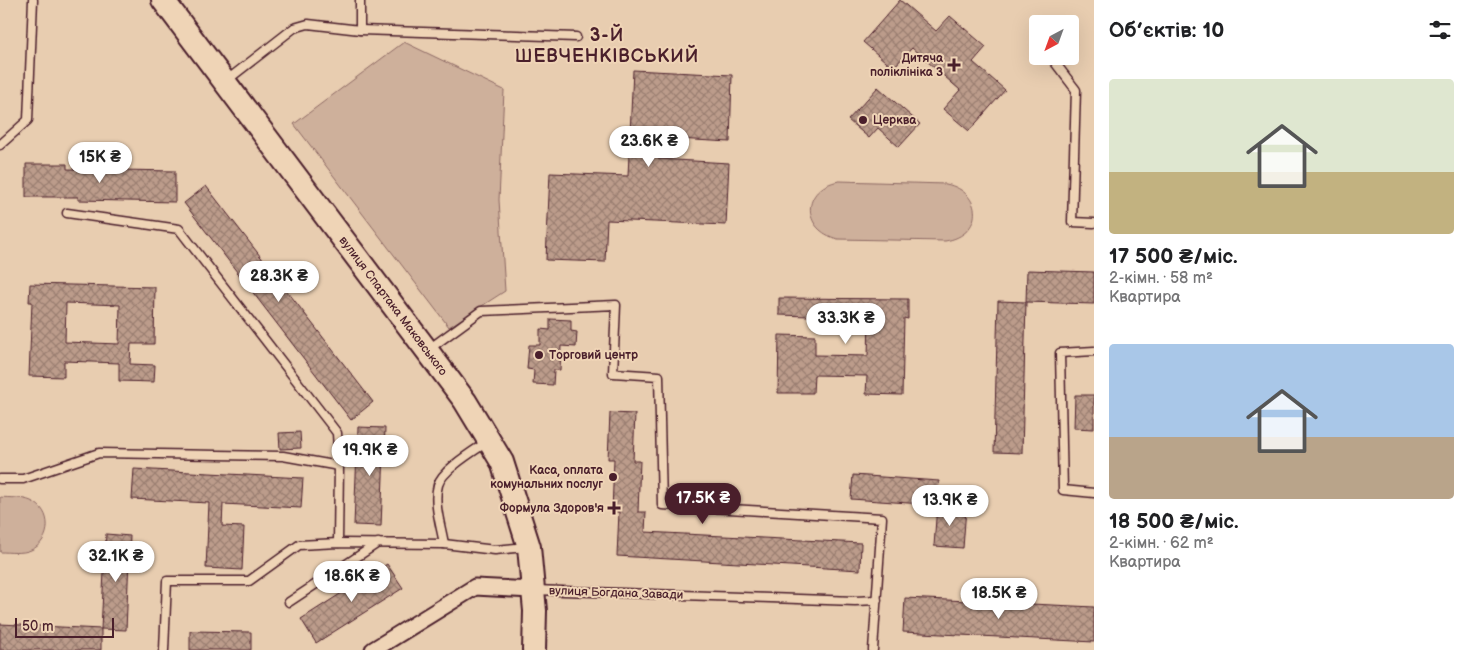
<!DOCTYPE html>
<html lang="uk">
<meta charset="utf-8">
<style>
body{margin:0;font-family:"Balsamiq Sans",sans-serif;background:#f6f6f6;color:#202124;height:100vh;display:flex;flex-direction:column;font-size:19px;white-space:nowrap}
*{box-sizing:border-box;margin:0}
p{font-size:16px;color:#757577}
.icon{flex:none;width:28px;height:28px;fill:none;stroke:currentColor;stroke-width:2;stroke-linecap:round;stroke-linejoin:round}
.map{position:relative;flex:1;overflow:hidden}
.sheet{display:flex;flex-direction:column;background:#fff;width:375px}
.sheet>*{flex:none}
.needle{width:32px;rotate:221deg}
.controls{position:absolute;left:1029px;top:15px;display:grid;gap:10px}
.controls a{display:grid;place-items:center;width:50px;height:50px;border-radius:5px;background:#fff;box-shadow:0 5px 20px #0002;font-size:25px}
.scale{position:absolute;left:15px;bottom:12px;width:99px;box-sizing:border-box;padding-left:5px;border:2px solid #4a1f2b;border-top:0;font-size:14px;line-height:18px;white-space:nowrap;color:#4a1f2b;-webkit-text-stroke:4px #efd4b6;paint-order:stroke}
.price{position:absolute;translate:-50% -42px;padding:0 11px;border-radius:18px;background:#fff;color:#222;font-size:16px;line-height:32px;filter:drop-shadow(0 1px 2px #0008)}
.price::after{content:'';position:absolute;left:50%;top:30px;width:15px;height:11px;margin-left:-8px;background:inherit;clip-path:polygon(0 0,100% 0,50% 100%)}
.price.current{background:#4a1f2b;color:#fff}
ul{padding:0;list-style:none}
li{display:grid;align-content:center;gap:10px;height:265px;padding:0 15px}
li span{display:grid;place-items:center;height:155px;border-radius:5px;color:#555}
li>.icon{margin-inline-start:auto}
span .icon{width:90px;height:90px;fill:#fffc;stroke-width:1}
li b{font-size:21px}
h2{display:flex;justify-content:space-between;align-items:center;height:60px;padding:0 15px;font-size:21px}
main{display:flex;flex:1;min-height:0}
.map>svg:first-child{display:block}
.park{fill:#ceb09b;stroke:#8c6863}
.building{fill:url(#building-cross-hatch);stroke:#4a1f2b;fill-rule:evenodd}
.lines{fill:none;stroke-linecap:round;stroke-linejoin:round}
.lane-casing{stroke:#4a1f2b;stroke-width:11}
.street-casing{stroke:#4a1f2b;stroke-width:19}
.secondary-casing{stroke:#4a1f2b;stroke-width:26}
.lane{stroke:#efd4b6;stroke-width:8}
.street{stroke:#efd4b6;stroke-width:15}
.secondary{stroke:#efd4b6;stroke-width:22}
.poi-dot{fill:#4a1f2b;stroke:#efd4b6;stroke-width:2}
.labels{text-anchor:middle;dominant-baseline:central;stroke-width:4;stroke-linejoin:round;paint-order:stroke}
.poi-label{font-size:12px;font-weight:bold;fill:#4a1f2b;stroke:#efd4b6;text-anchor:end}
.street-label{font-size:12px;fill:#4a1f2b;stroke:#efd4b6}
.district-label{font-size:18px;font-weight:bold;letter-spacing:1px;fill:#4a1f2b;stroke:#efd4b6}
</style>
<main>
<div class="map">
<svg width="1094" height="650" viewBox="0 0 1094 650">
<defs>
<pattern id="building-cross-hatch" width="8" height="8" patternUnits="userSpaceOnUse" patternTransform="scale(1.25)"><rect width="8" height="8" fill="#bc9c8b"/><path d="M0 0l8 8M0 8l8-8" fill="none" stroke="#9b7f72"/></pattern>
</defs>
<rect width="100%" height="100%" fill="#e8cdb0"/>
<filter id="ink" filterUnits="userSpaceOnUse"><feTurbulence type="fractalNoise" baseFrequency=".02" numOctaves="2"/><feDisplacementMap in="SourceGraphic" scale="10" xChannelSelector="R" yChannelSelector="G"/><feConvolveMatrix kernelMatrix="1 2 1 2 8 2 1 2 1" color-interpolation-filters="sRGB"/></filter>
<g filter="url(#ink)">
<g class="park">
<polygon points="404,42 504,90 499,200 505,291 449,327 294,124"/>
<path d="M839 181 946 184C984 192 984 235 945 241L838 239C801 230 801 188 839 181Z"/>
<path d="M0 497C10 498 22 497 31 501 53 510 52 541 31 550 22 554 10 552 0 552Z"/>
</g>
<g class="building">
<polygon points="900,0 936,31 950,16 986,47 973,62 1005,90 969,131 943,109 960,90 912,48 893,68 863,42"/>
<polygon points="633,70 732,75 730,142 659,138 658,159 729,163 726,225 607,220 605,262 546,260 550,173 628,176"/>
<polygon points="878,87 920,124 899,147 878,128 869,138 848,120"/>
<polygon points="26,164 67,164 67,169 175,171 175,202 78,200 78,197 26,197"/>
<polygon points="206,186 373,402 351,420 184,203"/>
<polygon points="1027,270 1094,272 1094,304 1026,302"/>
<path d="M30 284 155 287 154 344H131L130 364 155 365 154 382 119 381V363L64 361V377L29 376 32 302H29ZM66 303 120 305 119 344 65 342Z"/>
<polygon points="779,298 908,299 908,319 904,318 902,395 866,394 867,376 814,375 813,393 778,393 779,335 815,336 815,355 868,356 869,318 779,315"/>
<polygon points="998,301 1026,302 1022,453 994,452"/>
<polygon points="550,319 571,320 571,331 577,332 576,347 561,346 560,370 554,370 553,385 533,384 534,370 527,369 529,345 540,345 540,329 550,330"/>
<polygon points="1075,395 1094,395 1094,429 1074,428"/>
<polygon points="610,413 635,414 633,461 640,461 638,512 646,512 645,532 861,543 860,570 617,556 619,512 612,512 614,459 608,459"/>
<polygon points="358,427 385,428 381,526 354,525"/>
<polygon points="300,432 301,448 280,449 279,433"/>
<polygon points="134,469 303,478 301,508 223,504 222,526 244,527 242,570 206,568 209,503 132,499"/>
<polygon points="853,475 939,481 937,505 851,499"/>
<polygon points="937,505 966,508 963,548 934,546"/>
<polygon points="106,534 130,536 126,630 101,629"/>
<polygon points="387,564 403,588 316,643 301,619"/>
<polygon points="905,598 1094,607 1094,642 903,632"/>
<polygon points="0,624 101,629 101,650 0,650"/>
<polygon points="190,631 251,632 251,650 190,650"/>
</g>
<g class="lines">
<defs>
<g id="lane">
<polyline points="360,30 576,37"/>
<polyline points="1050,56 1076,90 1072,222 1094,223"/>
<polyline points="226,81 294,28 308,24 360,30 360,0"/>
<polyline points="0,145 28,120 33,0"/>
<polyline points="67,213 179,229 334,429 337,433 339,466"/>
<polyline points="429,349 481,311 616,305 613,373 659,376 662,505 882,518 873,650"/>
<polyline points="1094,351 1060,353 1063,490 1094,493"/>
<polyline points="0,479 23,479 99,453 283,456 339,466 338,543"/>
<path d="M444 544C441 526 433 503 438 485 442 470 474 451 487 442"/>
<polyline points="534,590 855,601 877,600"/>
<polyline points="289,602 378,543"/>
<polyline points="164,650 167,581 249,581 299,545 338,543 444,544 495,550 527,547"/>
</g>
<polyline id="street" points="373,650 475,587 533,590"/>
<polyline id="secondary" points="163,0 465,401 502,462 529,547 535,611 534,650"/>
</defs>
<use href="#lane" class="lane-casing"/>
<use href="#street" class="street-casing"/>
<use href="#secondary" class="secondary-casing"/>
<use href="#lane" class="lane"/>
<use href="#street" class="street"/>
<use href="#secondary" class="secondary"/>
</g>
</g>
<g class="poi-dot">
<path d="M951.5 57.5h5v5h5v5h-5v5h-5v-5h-5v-5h5z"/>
<circle cx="863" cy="120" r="5"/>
<circle cx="539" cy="355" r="5"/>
<circle cx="613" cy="477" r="5"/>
<path d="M611.5 500.5h5v5h5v5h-5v5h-5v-5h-5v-5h5z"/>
</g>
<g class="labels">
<g class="poi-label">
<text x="943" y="58">Дитяча<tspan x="943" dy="14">поліклініка 3</tspan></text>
<text x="873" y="120" text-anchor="start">Церква</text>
<text x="549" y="355" text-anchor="start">Торговий центр</text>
<text x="603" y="470">Каса, оплата<tspan x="603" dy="14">комунальних послуг</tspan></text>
<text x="604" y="508">Формула Здоров'я</text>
</g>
<g class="street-label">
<text transform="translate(393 306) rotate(53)">вулиця Спартака Маковського</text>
<text transform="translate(616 593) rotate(2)">вулиця Богдана Завади</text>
</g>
<g class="district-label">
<text x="607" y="35">3-Й<tspan x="607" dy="21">ШЕВЧЕНКІВСЬКИЙ</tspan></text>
</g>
</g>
</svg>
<div class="controls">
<a><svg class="needle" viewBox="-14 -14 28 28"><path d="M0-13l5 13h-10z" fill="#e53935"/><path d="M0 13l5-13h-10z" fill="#757577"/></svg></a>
</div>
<div class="scale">50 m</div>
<b class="price" style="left:649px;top:168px">23.6K ₴</b>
<b class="price" style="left:100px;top:184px">15K ₴</b>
<b class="price" style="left:279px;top:303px">28.3K ₴</b>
<b class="price" style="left:846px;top:345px">33.3K ₴</b>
<b class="price" style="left:370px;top:477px">19.9K ₴</b>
<b class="price current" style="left:703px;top:525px">17.5K ₴</b>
<b class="price" style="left:950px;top:527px">13.9K ₴</b>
<b class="price" style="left:116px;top:583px">32.1K ₴</b>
<b class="price" style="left:352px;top:603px">18.6K ₴</b>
<b class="price" style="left:999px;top:620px">18.5K ₴</b>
</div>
<section class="sheet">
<h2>Об’єктів: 10<svg class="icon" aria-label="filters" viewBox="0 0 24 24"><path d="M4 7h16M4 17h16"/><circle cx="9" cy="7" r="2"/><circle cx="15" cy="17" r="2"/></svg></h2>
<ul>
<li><span style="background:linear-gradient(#dfe7d0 60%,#c2b280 0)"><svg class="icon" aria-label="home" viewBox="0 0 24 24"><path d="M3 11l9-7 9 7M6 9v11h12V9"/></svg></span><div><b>17 500 ₴/міс.</b><p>2-кімн. · 58 m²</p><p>Квартира</p></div></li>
<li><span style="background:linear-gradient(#a9c7e8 60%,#b9a48a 0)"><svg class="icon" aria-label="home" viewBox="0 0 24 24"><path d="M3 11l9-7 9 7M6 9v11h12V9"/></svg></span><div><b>18 500 ₴/міс.</b><p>2-кімн. · 62 m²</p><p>Квартира</p></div></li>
</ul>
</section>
</main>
